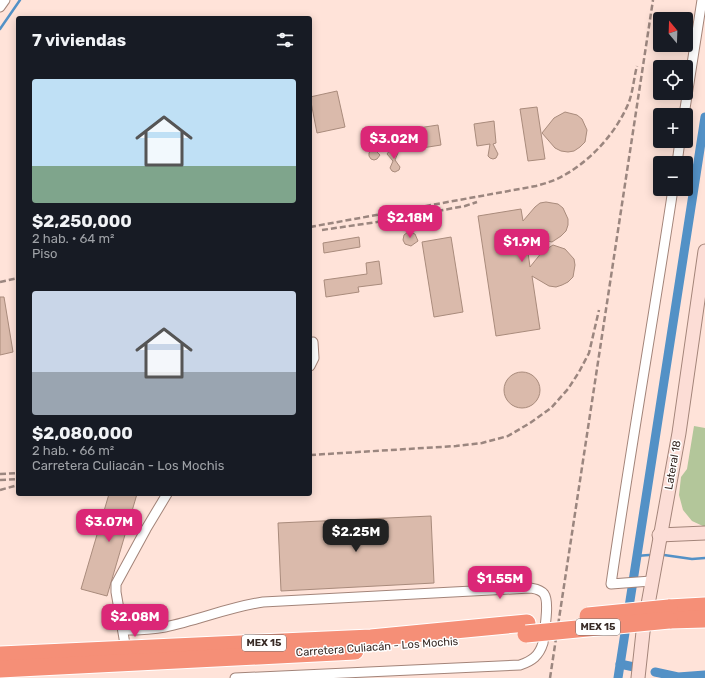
<!DOCTYPE html>
<html lang="es">
<meta charset="utf-8">
<style>
body{margin:0;font-family:Rubik,sans-serif;background:#20242c;color:#f1f3f6;height:100vh;display:flex;flex-direction:column;font-size:15px;white-space:nowrap}
*{box-sizing:border-box;margin:0}
p{font-size:13px;color:#9ea1a6}
.icon{flex:none;width:22px;height:22px;fill:none;stroke:currentColor;stroke-width:2;stroke-linecap:round;stroke-linejoin:round}
.map{position:relative;flex:1;overflow:hidden}
.details{position:absolute;left:16px;top:16px;width:296px;height:480px;display:flex;flex-direction:column;background:#171b24;border-radius:4px;box-shadow:0 2px 10px #0003}
.details>*{flex:none}
.needle{width:26px;rotate:341deg}
.fabs{position:absolute;left:653px;top:12px;display:grid;gap:8px}
.fabs a{display:grid;place-items:center;width:40px;height:40px;border-radius:4px;background:#171b24;box-shadow:0 2px 10px #0003;font-size:20px}
.price{position:absolute;translate:-50% -34px;padding:0 9px;border-radius:8px;background:#db2777;color:#fff;font-size:13px;line-height:26px;filter:drop-shadow(0 1px 2px #0008)}
.price::after{content:'';position:absolute;left:50%;top:24px;width:12px;height:9px;margin-left:-6px;background:inherit;clip-path:polygon(0 0,100% 0,50% 100%)}
.price.selected{background:#222;color:#fff}
ul{padding:0;list-style:none}
li{display:grid;align-content:center;gap:8px;height:212px;padding:0 16px}
li span{display:grid;place-items:center;height:124px;border-radius:4px;color:#555}
li>.icon{margin-inline-start:auto}
span .icon{width:72px;height:72px;fill:#fffc;stroke-width:1}
li b{font-size:17px}
h2{display:flex;justify-content:space-between;align-items:center;height:48px;padding:0 16px;font-size:17px}
.map>svg:first-child{display:block}
.green{fill:#b3c69a}
.lines{fill:none;stroke-linecap:round;stroke-linejoin:round}
.stream{stroke:#5391c6;stroke-width:2.5}
.canal{stroke:#5391c6;stroke-width:9}
.building{fill:#dabaab;stroke:#a98b7c}
.street-casing{stroke:#a38479;stroke-width:11}
.secondary-casing{stroke:#a38479;stroke-width:15}
.highway-casing{stroke:#fff;stroke-width:19}
.street{stroke:#fff;stroke-width:9}
.secondary{stroke:#fcddd6;stroke-width:13}
.highway{stroke:#f58f77;stroke-width:17}
.rail{stroke:#9b867f;stroke-width:2.5;stroke-dasharray:6 3;stroke-linecap:butt}
.highway-bridge-casing{stroke:#fff;stroke-width:19;stroke-linecap:butt}
.highway-bridge{stroke:#f58f77;stroke-width:17}
.labels{text-anchor:middle;dominant-baseline:central;stroke-width:3;stroke-linejoin:round;paint-order:stroke}
.shield{fill:#fff;stroke:#746b68;stroke-width:1}
.shield-label{font-size:10px;font-weight:bold;fill:#392c27}
.street-label{font-size:11px;fill:#392c27;stroke:#fff}
</style>
<div class="map">
<svg width="705" height="678" viewBox="0 0 705 678">
<rect width="100%" height="100%" fill="#ffe3d9"/>
<polygon class="green" points="694,426 705,428 705,527 692,521 683,510 679,495 681,477 687,469"/>
<g class="lines">
<g class="stream">
<polyline points="0,29 20,0"/>
<polyline points="664,555 692,559 705,558"/>
<polyline points="636,556 649,555"/>
</g>
<g class="canal">
<polyline points="620,664 634,667"/>
<polyline points="655,672 678,677 705,675"/>
<polyline points="618,678 705,117"/>
</g>
</g>
<g class="building">
<polygon points="337,91 345,127 317,133 310,97"/>
<polygon points="537,107 545,159 528,161 520,109"/>
<polygon points="565,112 577,115 582,119 587,130 585,142 580,147 574,151 568,152 561,151 555,148 542,133 554,118"/>
<polygon points="494,121 496,143 493,144 498,154 496,158 493,159 490,158 488,156 490,144 477,146 474,124"/>
<polygon points="438,125 441,145 422,148 418,128"/>
<polygon points="373,136 376,138 377,141 374,149 380,155 377,159 374,160 371,159 369,156 369,153 372,149 367,141 368,138"/>
<polygon points="394,148 397,150 398,153 395,160 400,167 399,170 395,172 392,171 390,168 393,161 387,154 390,150"/>
<polygon points="546,202 558,204 563,208 568,219 568,225 566,231 561,236 552,242 542,240 525,231 530,267 542,252 553,245 565,249 574,259 575,265 573,277 568,282 562,285 556,287 549,286 532,276 540,329 496,336 478,216 521,209 523,221 535,207 540,203"/>
<polygon points="408,232 415,234 418,241 411,246 405,244 403,240 404,235"/>
<polygon points="359,237 360,247 324,253 323,243"/>
<polygon points="451,237 463,312 434,317 422,242"/>
<polygon points="379,261 382,284 358,287 359,292 326,297 324,280 367,274 366,263"/>
<polygon points="0,297 4,297 13,352 0,355"/>
<circle cx="522" cy="390" r="18"/>
<polygon points="109,494 137,494 107,596 81,589"/>
<polygon points="431,516 434,583 281,591 278,523"/>
</g>
<g class="lines">
<defs>
<g id="street">
<polyline points="0,7 5,0"/>
<polyline points="684,115 702,0"/>
<polyline points="677,163 680,141"/>
<polyline points="310,366 314,358 313,342"/>
<path d="M651 581 611 584C630 452 653 321 673 189"/>
<path d="M123 630C137 630 151 630 165 627 199 620 229 607 263 602L530 588C535 589 540 589 544 594 550 602 544 633 543 643 539 656 532 661 520 665L235 678"/>
<polyline points="126,650 116,592 116,584 146,529 167,494"/>
</g>
<g id="secondary">
<polyline points="659,535 705,533"/>
<polyline points="638,678 643,632 679,433 705,251"/>
</g>
<g id="highway">
<polyline points="669,608 705,606"/>
<polyline points="669,620 705,619"/>
<polyline points="0,655 371,638 527,623"/>
<polyline points="0,669 355,651"/>
</g>
</defs>
<use href="#street" class="street-casing"/>
<use href="#secondary" class="secondary-casing"/>
<use href="#highway" class="highway-casing"/>
<use href="#street" class="street"/>
<use href="#secondary" class="secondary"/>
<use href="#highway" class="highway"/>
<g class="rail">
<path d="M310 227 536 186C543 184 550 182 557 179 588 164 616 134 629 102 633 91 634 77 637 66"/>
<polyline points="322,230 377,222 465,206 477,202"/>
<polyline points="0,282 18,278"/>
<polyline points="310,455 456,446 482,443 508,436 530,423 551,408 568,389 579,372 589,353 599,310"/>
<polyline points="0,474 18,473"/>
<polyline points="0,480 18,479"/>
<polyline points="0,490 18,485"/>
<polyline points="550,678 653,0"/>
</g>
<defs>
<g id="highway-bridge">
<polyline points="588,616 669,608"/>
<polyline points="526,634 669,620"/>
</g>
</defs>
<use href="#highway-bridge" class="highway-bridge-casing"/>
<use href="#highway-bridge" class="highway-bridge"/>
</g>
<g class="labels">
<g class="shield">
<rect x="576" y="619" width="44" height="16" rx="3"/>
<rect x="242" y="635" width="44" height="16" rx="3"/>
</g>
<g class="shield-label">
<text x="598" y="627">MEX 15</text>
<text x="264" y="643">MEX 15</text>
</g>
<g class="street-label">
<text transform="translate(673 465) rotate(-80)">Lateral 18</text>
<text transform="translate(377 647) rotate(-4)">Carretera Culiacán - Los Mochis</text>
</g>
</g>
</svg>
<div class="fabs">
<a><svg class="needle" viewBox="-14 -14 28 28"><path d="M0-13l5 13h-10z" fill="#e53935"/><path d="M0 13l5-13h-10z" fill="#9ea1a6"/></svg></a>
<a><svg class="icon" aria-label="locate" viewBox="0 0 24 24"><circle cx="12" cy="12" r="6"/><path d="M12 2v4M12 18v4M2 12h4M18 12h4"/></svg></a>
<a>+</a>
<a>−</a>
</div>
<b class="price" style="left:394px;top:160px">$3.02M</b>
<b class="price" style="left:410px;top:239px">$2.18M</b>
<b class="price" style="left:522px;top:263px">$1.9M</b>
<b class="price" style="left:109px;top:543px">$3.07M</b>
<b class="price selected" style="left:356px;top:553px">$2.25M</b>
<b class="price" style="left:500px;top:600px">$1.55M</b>
<b class="price" style="left:135px;top:638px">$2.08M</b>
<section class="details">
<h2>7 viviendas<svg class="icon" aria-label="filters" viewBox="0 0 24 24"><path d="M4 7h16M4 17h16"/><circle cx="9" cy="7" r="2"/><circle cx="15" cy="17" r="2"/></svg></h2>
<ul>
<li><span style="background:linear-gradient(#bfe0f5 70%,#7fa58c 0)"><svg class="icon" aria-label="home" viewBox="0 0 24 24"><path d="M3 11l9-7 9 7M6 9v11h12V9"/></svg></span><div><b>$2,250,000</b><p>2 hab. · 64 m²</p><p>Piso</p></div></li>
<li><span style="background:linear-gradient(#c9d6e8 65%,#9aa5b1 0)"><svg class="icon" aria-label="home" viewBox="0 0 24 24"><path d="M3 11l9-7 9 7M6 9v11h12V9"/></svg></span><div><b>$2,080,000</b><p>2 hab. · 66 m²</p><p>Carretera Culiacán - Los Mochis</p></div></li>
</ul>
</section>
</div>
